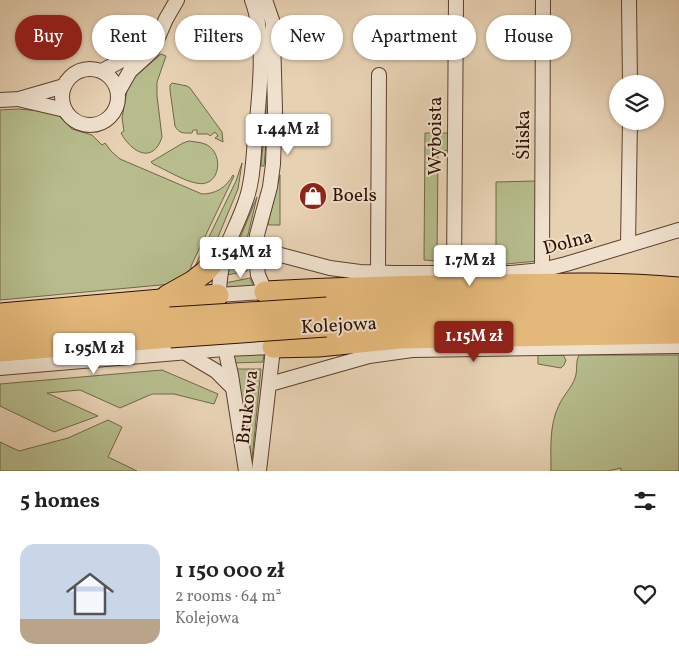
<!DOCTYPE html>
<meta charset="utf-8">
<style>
body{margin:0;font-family:Vollkorn,serif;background:#f2f2f2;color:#222;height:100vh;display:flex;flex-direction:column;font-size:19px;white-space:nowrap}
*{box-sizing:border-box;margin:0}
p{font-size:16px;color:#767676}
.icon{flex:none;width:28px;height:28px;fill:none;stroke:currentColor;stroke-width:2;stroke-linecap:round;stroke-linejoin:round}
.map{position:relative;height:471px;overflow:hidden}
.side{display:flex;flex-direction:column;background:#fff;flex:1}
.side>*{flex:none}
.top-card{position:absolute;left:15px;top:15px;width:650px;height:45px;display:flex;gap:10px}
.controls{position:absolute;left:609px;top:75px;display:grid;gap:10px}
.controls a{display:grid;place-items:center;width:55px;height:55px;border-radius:50%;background:#fff;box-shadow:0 1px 4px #0004;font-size:25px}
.price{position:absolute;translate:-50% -42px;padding:0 11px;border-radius:5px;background:#fff;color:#222;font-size:16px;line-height:32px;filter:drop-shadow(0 1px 2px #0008)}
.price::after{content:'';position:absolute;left:50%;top:30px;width:15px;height:11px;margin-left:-8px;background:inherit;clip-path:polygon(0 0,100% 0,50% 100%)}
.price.selected{background:#8f2418;color:#fff}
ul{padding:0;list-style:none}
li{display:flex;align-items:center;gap:15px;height:125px;padding:0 20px}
li span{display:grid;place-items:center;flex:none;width:140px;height:100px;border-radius:15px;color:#555}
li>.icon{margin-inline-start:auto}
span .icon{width:60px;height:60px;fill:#fffc;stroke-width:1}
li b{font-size:21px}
h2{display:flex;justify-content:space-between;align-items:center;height:60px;padding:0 20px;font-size:21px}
.chip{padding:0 18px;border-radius:22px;background:#fff;box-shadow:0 1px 4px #0004;font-size:18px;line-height:45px}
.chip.selected{background:#8f2418;color:#fff}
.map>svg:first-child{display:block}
.green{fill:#b6bc8c;stroke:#726647}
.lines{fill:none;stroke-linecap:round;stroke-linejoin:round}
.minor-casing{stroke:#5d402e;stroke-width:16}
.highway-casing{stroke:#2f1002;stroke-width:23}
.minor{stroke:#efe1ce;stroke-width:14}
.highway{stroke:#e4b87a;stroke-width:21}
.highway-bridge-casing{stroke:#2f1002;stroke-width:23;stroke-linecap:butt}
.highway-bridge{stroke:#e4b87a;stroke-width:21}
.labels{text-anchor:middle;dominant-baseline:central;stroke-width:4;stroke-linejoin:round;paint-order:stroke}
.street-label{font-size:19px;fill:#2f1002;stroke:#efe1ce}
.poi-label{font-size:19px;fill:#2f1002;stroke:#efe1ce;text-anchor:start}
</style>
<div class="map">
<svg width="679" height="471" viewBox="0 0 679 471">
<rect width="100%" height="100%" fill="#e7d1b3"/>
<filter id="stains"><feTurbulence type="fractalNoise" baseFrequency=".004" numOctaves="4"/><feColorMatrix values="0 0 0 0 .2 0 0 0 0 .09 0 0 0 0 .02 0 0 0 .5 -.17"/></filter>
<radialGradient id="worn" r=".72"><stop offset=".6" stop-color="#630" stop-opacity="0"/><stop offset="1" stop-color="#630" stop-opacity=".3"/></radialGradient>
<g class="green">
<polygon points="265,40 269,108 264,166 261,166 266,116"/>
<path d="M161 54 166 56 157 82V96L162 137C153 165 131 152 121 133L124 131 122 118 127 91 135 77Z"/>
<path d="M172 83 187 86 190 88 222 132 223 142 215 138 218 136 215 132 210 136 208 134H197V130H193L192 133C184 133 179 134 175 126L170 90V85Z"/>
<path d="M18 109 51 112 57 114 72 129 92 135 102 145 105 143 111 151 120 159 202 194C215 194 226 188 233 175L234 176 191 266V270L171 284 0 300V110Z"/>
<polygon points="425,133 450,133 450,150 438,151 437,261 424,260"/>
<path d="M189 141C194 142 200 142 205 144 225 152 221 189 196 183 184 181 164 169 153 164L151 162 183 143Z"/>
<polygon points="242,163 238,189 213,249 210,255 195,266 236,181"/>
<polygon points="280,175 280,225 269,225 268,223"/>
<polygon points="536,181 537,261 496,265 496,182"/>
<polygon points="257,197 246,243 247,271 227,275 230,262"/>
<polygon points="250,278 253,285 251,286 226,288 225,283"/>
<polygon points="264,353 263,362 233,363 232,356"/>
<polygon points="538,355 563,355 566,360 564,365 561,368 538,364"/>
<path d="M579 355H679V471H621V468L608 471H551C551 449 549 425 559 405 563 396 572 387 575 378 578 370 575 363 579 355Z"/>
<polygon points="234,369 261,369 251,469 243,404"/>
<polygon points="162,370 218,394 214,404 174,394 152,394 120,408 80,390 47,393 98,416 54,432 0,406 0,384"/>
<polygon points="108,420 122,427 108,457 137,471 0,471 0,442 19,451 68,438"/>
</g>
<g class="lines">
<defs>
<g id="minor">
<polyline points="265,0 273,23 273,36 275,110 273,164 270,187 257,235 255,250 258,275 269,300"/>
<polyline points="629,0 630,84"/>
<circle cx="90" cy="97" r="28"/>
<polyline points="102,71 128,57 160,28"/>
<polyline points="118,92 130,71 152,51 166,19 177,0"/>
<polyline points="0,100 19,99 64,86"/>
<polyline points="22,100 65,110"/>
<polyline points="628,245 630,121"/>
<polyline points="255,250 277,254 330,268 360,272 395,273 511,273 542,270 566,264 679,230"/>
<polyline points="542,270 543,0"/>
<polyline points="378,273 379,75"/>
<polyline points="454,273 456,0"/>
<polyline points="218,295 265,292"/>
<path d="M218 303C219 284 221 263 227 246 233 231 241 216 246 200 253 181 253 160 255 140 259 98 267 40 252 0"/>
<polyline points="220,326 231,375 246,471"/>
<polyline points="184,352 216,371 232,387"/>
<polyline points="0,368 224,349 273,347"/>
<polyline points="270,384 369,356 412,350 679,346"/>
<polyline points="259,471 274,340"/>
</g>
<g id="highway">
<path d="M265 292C340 288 414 286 489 285 552 284 616 282 679 288"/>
<polyline points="167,296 192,282 205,272 226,248"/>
<path d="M327 308C444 303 561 299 679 301"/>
<polyline points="0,314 218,295"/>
<polyline points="326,326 512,319 679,319"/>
<polyline points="0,333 170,318"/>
<polyline points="273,347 318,346 400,338 679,333"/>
<polyline points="0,351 170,337"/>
</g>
</defs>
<use href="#minor" class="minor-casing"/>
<use href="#highway" class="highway-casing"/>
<use href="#minor" class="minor"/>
<use href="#highway" class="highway"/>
<defs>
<g id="highway-bridge">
<polyline points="170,318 327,308"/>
<polyline points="170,337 326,326"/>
</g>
</defs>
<use href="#highway-bridge" class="highway-bridge-casing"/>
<use href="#highway-bridge" class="highway-bridge"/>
</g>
<defs>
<symbol id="shop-disc" viewBox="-11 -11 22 22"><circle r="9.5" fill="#8f2418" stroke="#efe1ce"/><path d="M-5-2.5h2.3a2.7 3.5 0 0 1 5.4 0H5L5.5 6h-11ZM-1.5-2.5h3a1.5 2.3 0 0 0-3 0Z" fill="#fff"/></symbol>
</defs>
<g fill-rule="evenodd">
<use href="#shop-disc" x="297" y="180" width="32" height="32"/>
</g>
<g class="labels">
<g class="street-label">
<text transform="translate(524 135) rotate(-90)">Śliska</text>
<text transform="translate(436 136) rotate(-90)">Wyboista</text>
<text transform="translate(568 243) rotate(-15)">Dolna</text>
<text transform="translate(339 326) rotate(-3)">Kolejowa</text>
<text transform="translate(248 407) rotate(-83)">Brukowa</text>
</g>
<g class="poi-label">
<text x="332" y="196">Boels</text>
</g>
</g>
<rect width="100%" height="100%" filter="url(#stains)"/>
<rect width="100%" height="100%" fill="url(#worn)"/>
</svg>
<div class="controls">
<a><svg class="icon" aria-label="layers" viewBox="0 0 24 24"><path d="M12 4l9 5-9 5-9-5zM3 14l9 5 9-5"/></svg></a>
</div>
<b class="price" style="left:288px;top:156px">1.44M zł</b>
<b class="price" style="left:241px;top:279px">1.54M zł</b>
<b class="price" style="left:470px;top:287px">1.7M zł</b>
<b class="price selected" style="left:474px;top:363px">1.15M zł</b>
<b class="price" style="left:94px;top:375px">1.95M zł</b>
<div class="top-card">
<a class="chip selected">Buy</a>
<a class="chip">Rent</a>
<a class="chip">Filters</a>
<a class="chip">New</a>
<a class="chip">Apartment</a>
<a class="chip">House</a>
</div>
</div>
<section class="side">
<h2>5 homes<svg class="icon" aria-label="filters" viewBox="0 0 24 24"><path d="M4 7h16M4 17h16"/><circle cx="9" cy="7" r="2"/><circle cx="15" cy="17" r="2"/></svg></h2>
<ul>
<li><span style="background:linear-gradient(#c9d6e8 75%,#b9a48a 0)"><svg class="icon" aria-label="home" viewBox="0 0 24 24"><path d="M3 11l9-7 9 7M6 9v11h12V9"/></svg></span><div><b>1 150 000 zł</b><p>2 rooms · 64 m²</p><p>Kolejowa</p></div><svg class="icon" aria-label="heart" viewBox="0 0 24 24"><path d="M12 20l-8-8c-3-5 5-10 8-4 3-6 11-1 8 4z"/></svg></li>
</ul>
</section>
